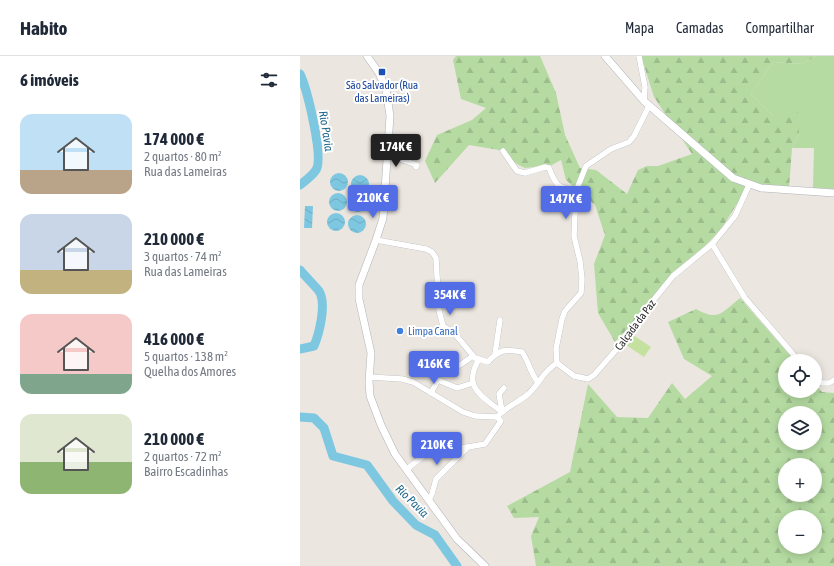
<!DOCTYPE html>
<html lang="pt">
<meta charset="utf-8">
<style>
body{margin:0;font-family:"Asap Condensed",sans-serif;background:#f2f2f3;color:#1f2937;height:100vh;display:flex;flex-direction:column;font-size:15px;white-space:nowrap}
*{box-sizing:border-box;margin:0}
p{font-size:13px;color:#747a83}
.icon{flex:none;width:22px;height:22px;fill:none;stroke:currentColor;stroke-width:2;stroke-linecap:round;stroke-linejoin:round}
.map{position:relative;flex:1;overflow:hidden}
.panel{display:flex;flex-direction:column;background:#fff;width:300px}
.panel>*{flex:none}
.controls{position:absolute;left:478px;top:298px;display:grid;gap:8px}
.controls a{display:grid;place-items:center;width:44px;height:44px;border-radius:50%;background:#fff;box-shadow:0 2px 10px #0003;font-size:20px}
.price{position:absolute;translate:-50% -34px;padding:0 9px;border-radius:4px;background:#526de5;color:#fff;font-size:13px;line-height:26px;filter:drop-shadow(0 1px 2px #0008)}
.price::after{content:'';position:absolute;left:50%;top:24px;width:12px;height:9px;margin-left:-6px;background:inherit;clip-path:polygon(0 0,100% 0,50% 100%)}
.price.on{background:#222;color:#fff}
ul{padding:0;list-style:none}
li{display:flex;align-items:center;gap:12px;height:100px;padding:0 20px}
li span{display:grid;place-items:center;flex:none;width:112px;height:80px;border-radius:12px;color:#555}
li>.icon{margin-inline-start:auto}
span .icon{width:48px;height:48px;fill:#fffc;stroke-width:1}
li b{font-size:17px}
h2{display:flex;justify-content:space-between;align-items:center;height:48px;padding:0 20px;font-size:17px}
header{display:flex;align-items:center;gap:24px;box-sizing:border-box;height:56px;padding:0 20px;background:#fff;border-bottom:1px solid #e0e1e3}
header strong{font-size:19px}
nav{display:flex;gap:22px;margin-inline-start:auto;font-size:14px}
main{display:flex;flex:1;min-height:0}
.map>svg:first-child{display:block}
.grass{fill:#b5dba2}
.forest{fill:url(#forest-firs);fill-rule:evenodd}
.pitch{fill:#c5e19f}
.water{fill:url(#water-waves)}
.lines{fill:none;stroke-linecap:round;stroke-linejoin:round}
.river{stroke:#7ec7e1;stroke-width:9}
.minor-casing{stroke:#b0b1ba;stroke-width:6}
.tertiary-casing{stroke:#b0b1ba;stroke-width:8}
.minor{stroke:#fff;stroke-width:5.5}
.tertiary{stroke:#fff;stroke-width:7}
.transit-dot{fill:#1a4fb4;stroke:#fff;stroke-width:1.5}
.shop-dot{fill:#3f7fe0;stroke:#fff;stroke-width:1.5}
.labels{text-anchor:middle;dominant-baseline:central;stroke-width:4;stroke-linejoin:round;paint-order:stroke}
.transit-label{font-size:11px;fill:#164399;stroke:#fff}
.street-label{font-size:11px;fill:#2b2b2b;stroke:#fff}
.shop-label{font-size:11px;fill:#366cbe;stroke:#fff;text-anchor:start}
.water-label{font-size:12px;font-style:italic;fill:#1d678d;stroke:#fff}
</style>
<header>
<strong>Habito</strong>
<nav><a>Mapa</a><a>Camadas</a><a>Compartilhar</a></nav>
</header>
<main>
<section class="panel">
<h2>6 imóveis<svg class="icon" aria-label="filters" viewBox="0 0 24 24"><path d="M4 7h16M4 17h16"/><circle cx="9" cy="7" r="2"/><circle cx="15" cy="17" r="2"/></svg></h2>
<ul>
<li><span style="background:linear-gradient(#bfe0f5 70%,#b9a48a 0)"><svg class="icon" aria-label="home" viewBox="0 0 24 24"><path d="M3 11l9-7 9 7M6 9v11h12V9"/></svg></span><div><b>174 000 €</b><p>2 quartos · 80 m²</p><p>Rua das Lameiras</p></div></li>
<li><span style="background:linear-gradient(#c9d6e8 70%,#c2b280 0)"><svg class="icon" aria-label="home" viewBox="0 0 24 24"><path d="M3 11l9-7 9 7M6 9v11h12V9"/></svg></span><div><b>210 000 €</b><p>3 quartos · 74 m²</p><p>Rua das Lameiras</p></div></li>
<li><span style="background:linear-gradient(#f6c9c9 75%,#7fa58c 0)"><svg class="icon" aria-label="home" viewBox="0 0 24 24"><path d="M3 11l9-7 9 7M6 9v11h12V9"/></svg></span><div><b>416 000 €</b><p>5 quartos · 138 m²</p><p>Quelha dos Amores</p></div></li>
<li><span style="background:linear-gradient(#dfe7d0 60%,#8fb573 0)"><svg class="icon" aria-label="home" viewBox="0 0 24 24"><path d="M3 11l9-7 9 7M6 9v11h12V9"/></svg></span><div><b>210 000 €</b><p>2 quartos · 72 m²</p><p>Bairro Escadinhas</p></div></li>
</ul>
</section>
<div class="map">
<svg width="534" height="510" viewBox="0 0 534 510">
<defs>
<pattern id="forest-firs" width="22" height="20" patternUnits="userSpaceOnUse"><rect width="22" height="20" fill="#b5dba2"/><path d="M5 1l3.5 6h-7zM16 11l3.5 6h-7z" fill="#9cbc8c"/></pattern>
<pattern id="water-waves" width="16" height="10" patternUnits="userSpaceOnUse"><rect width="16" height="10" fill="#7ec7e1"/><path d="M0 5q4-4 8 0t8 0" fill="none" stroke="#6dabc1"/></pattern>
</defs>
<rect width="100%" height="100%" fill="#ebe6df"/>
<polygon class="grass" points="516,0 534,0 534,133 513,132 514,92 492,92 499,78 473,60 451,38 473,6 502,8"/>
<g class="forest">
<polygon points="156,0 240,0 256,37 265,79 280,112 296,114 327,138 338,114 347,110 358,110 392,98 354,41 341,0 516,0 502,8 473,6 451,38 473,60 497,50 499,78 492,92 489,132 449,129 421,173 315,286 298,257 294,208 305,179 295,149 266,124 261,104 252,109 225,112 217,108 199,94 169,89 135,127 125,105 137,79 172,64 186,52 161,43 153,4"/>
<path d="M440 242 495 305H485V335H515V328L522 336 534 337V510H236L231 480 239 461 214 462 207 450 270 416 288 328 317 361 348 362 372 327 385 343 412 320 384 303 368 266 396 253C419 266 422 256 440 242ZM485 357H515V387H485ZM485 409H515V439H485ZM485 461H515V491H485Z"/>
</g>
<polygon class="pitch" points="333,279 351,291 344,301 326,289"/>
<g class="water">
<circle cx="39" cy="126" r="9"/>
<circle cx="60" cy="128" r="9"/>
<circle cx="38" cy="146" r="9"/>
<circle cx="58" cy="147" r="9"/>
<polygon points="5,150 13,150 12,172 4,172"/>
<circle cx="36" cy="166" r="9"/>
<circle cx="57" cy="168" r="9"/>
</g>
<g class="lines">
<g class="river">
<path d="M0 18C7 33 24 101 16 114 12 120 5 125 0 129"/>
<path d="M0 214C6 221 13 228 19 235 27 248 19 278 14 290L0 293"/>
<polyline points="0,361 14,362 24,372 33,400 67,409 93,445 116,469 135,479 157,510"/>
</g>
<defs>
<g id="minor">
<polyline points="339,0 345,31 344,45"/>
<path d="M203 95 217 115 225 117 245 111 249 112C256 130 257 131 276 135"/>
<polyline points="88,99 117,109 116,111"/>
<path d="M76 184 126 193 132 196 136 202 139 254 143 270 155 278 175 302 188 306C199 293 206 293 222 296 229 306 230 316 237 325"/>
<polyline points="412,188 445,242 499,305"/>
<polyline points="195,298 200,264"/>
<path d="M179 303C162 332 182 340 202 356"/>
<polyline points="257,307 256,293 262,263 265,255 281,237 282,223 280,205 274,180 276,135 286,110 311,93 329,86 334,80 349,50"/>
<polyline points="160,309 173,300"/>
<path d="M69 321 102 323 113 326 163 356 175 360 197 361C206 351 217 347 227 339 239 329 242 316 257 307L274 320 288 323 294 319 323 286 339 262 373 220 412 188 435 160 449 129"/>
<polyline points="515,321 522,327 529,327 534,324"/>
<polyline points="131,337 138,324 157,332 173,327"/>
<polyline points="202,355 199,338 204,332"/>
<polyline points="107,413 131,394 168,391 185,388 201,365 197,361"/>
<polyline points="129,444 132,438 136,423 168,391"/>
</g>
<g id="tertiary">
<polyline points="67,0 79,17 86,33 90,60 83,162 76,184 59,229 59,243 71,297 69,325 70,340 81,369 95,398 157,483 185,510"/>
<polyline points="305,0 344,45 433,122 461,132 534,137"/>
</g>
</defs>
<use href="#minor" class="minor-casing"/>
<use href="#tertiary" class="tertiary-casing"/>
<use href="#minor" class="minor"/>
<use href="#tertiary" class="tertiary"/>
</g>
<rect class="transit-dot" x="78" y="12" width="8" height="8" rx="2"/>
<circle class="shop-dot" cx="100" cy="275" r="4"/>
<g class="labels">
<g class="transit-label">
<text x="82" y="29">São Salvador (Rua<tspan x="82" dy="13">das Lameiras)</tspan></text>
</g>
<g class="street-label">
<text transform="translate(335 269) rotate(-53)">Calçada da Paz</text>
</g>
<g class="shop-label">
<text x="108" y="275">Limpa Canal</text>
</g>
<g class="water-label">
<text transform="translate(26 75) rotate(81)">Rio Pavia</text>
<text transform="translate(112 445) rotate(45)">Rio Pavia</text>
</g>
</g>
</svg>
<div class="controls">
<a><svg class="icon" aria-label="locate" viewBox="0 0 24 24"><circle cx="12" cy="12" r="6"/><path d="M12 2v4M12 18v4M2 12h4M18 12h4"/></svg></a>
<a><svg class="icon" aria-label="layers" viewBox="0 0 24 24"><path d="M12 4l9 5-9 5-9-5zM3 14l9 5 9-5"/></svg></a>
<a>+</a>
<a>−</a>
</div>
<b class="price on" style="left:96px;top:112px">174K €</b>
<b class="price" style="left:73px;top:163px">210K €</b>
<b class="price" style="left:266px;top:164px">147K €</b>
<b class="price" style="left:150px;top:260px">354K €</b>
<b class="price" style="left:134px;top:329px">416K €</b>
<b class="price" style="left:137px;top:410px">210K €</b>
</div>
</main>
